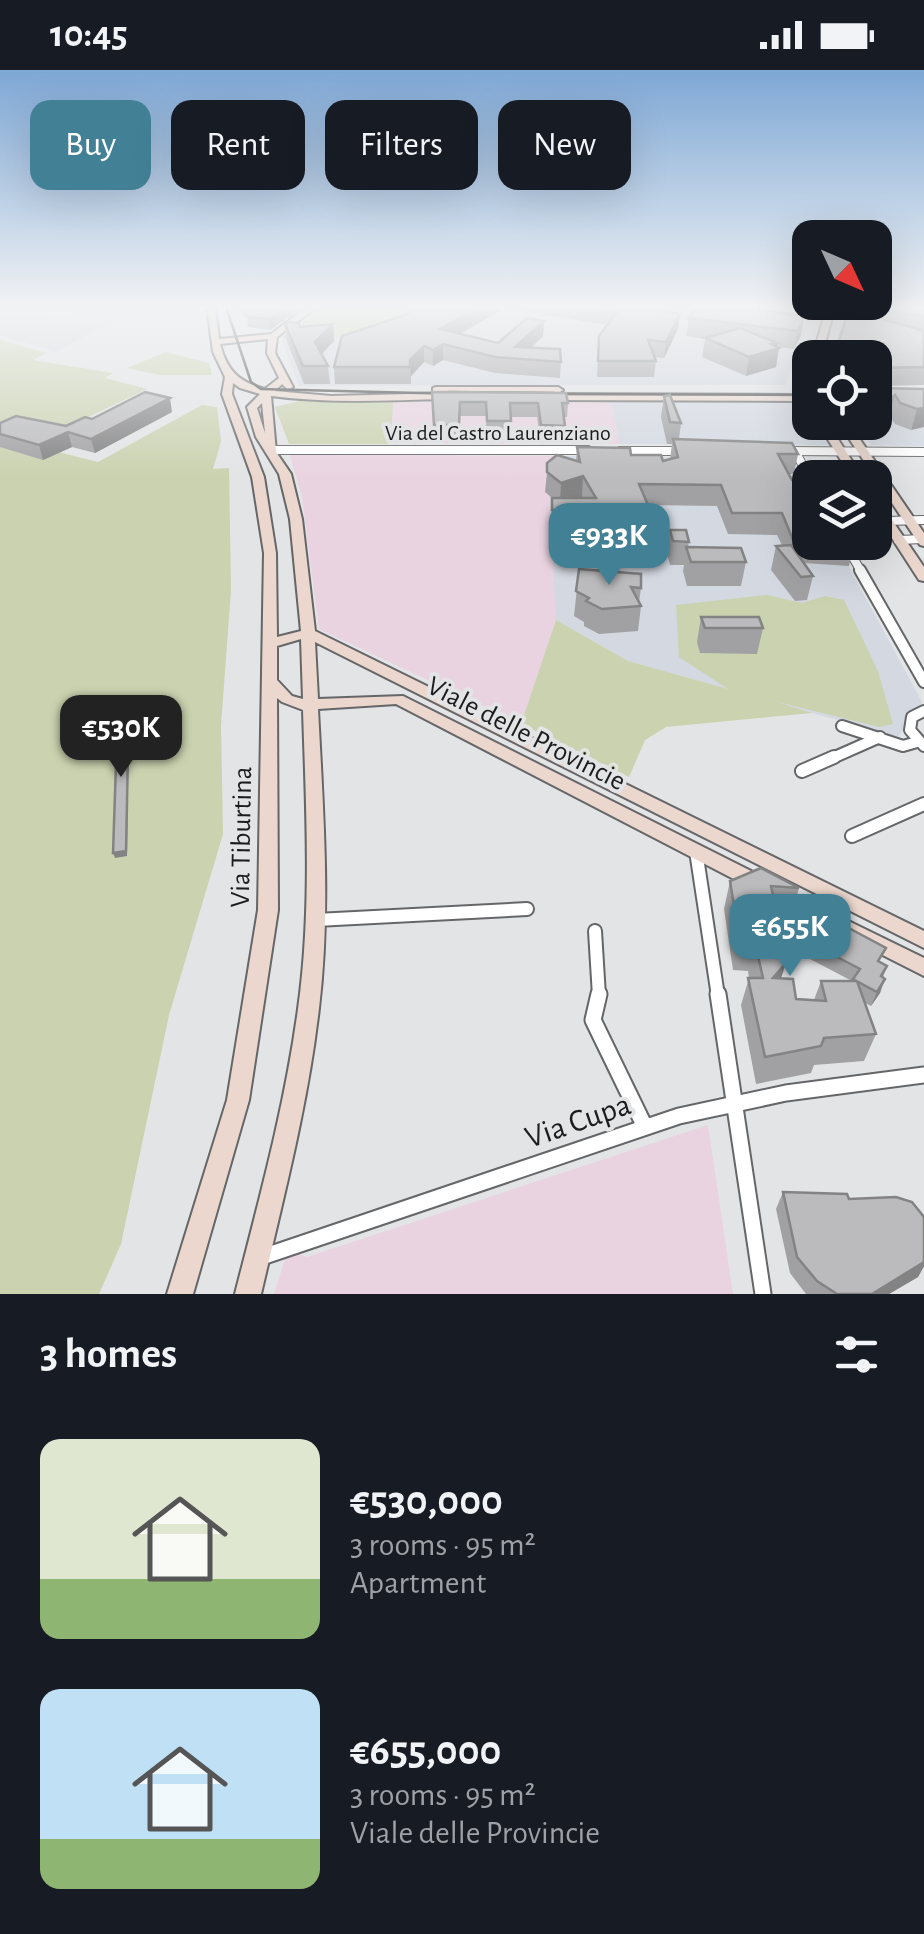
<!DOCTYPE html>
<meta charset="utf-8">
<style>
body{margin:0;font-family:"Alegreya Sans",sans-serif;background:#20242c;color:#f1f3f6;height:100vh;display:flex;flex-direction:column;font-size:38px;white-space:nowrap}
*{box-sizing:border-box;margin:0}
p{font-size:32px;color:#9ea1a6}
.icon{flex:none;width:55px;height:55px;fill:none;stroke:currentColor;stroke-width:2;stroke-linecap:round;stroke-linejoin:round}
.map{position:relative;height:1224px;overflow:hidden}
.details{display:flex;flex-direction:column;background:#171b24;flex:1}
.details>*{flex:none}
.banner{position:absolute;left:30px;top:30px;width:865px;height:90px;display:flex;gap:20px}
.needle{width:65px;rotate:134deg}
.tools{position:absolute;left:792px;top:150px;display:grid;gap:20px}
.tools a{display:grid;place-items:center;width:100px;height:100px;border-radius:20px;background:#171b24;box-shadow:0 10px 40px #0002;font-size:50px}
.price{position:absolute;translate:-50% -85px;padding:0 22px;border-radius:20px;background:#428096;color:#fff;font-size:32px;line-height:65px;filter:drop-shadow(0 2px 5px #0008)}
.price::after{content:'';position:absolute;left:50%;top:60px;width:30px;height:22px;margin-left:-15px;background:inherit;clip-path:polygon(0 0,100% 0,50% 100%)}
.price.selected{background:#222;color:#fff}
ul{padding:0;list-style:none}
li{display:flex;align-items:center;gap:30px;height:250px;padding:0 40px}
li span{display:grid;place-items:center;flex:none;width:280px;height:200px;border-radius:20px;color:#555}
li>.icon{margin-inline-start:auto}
span .icon{width:120px;height:120px;fill:#fffc;stroke-width:1}
li b{font-size:42px}
h2{display:flex;justify-content:space-between;align-items:center;height:120px;padding:0 40px;font-size:42px}
.chip{padding:0 35px;border-radius:20px;background:#171b24;box-shadow:0 10px 40px #0002;font-size:35px;line-height:90px}
.chip.selected{background:#428096;color:#fff}
.status{display:flex;justify-content:space-between;align-items:center;height:70px;padding:0 50px;background:#171b24;direction:ltr}
.status svg{height:28px;fill:currentColor}
.map>svg:first-child{display:block}
.commercial{fill:#e9d3e0}
.built{fill:#d3d8e1}
.green{fill:#cad2af}
.lines{fill:none;stroke-linecap:round;stroke-linejoin:round}
.street-far3-casing{stroke:#656668;stroke-width:10}
.street-far2-casing{stroke:#656668;stroke-width:14}
.street-far1-casing{stroke:#656668;stroke-width:16}
.street-casing{stroke:#656668;stroke-width:19}
.secondary-casing{stroke:#656668;stroke-width:4}
.street-far3{stroke:#fff;stroke-width:8}
.street-far2{stroke:#fff;stroke-width:10}
.street-far1{stroke:#fff;stroke-width:12}
.street{stroke:#fff;stroke-width:15}
.secondary{fill:#ebd7cd;fill-rule:evenodd}
.tram{stroke:#3e3e40;stroke-width:2.5}
.wall{fill:#a1a1a3}
.shaded-wall{fill:#838384}
.building{fill:#bbbbbd;stroke:#838384;stroke-width:2.5}
.labels{text-anchor:middle;dominant-baseline:central;stroke-width:8;stroke-linejoin:round;paint-order:stroke}
.far-street-label{font-size:22px;fill:#1c1c1d;stroke:#e3e4e6}
.street-label{font-size:28px;fill:#1c1c1d;stroke:#e3e4e6}
.near-street-label{font-size:32px;fill:#1c1c1d;stroke:#e3e4e6}
</style>
<div class="status"><b>10:45</b><svg viewBox="0 0 49 12"><path d="M0 12V9h3v3zM5 12V6h3v6zM10 12V3h3v9zM15 12V0h3v12zM26 1h20v11H26zM47 4h2v5h-2z"/></svg></div>
<div class="map">
<svg width="924" height="1224" viewBox="0 0 924 1224">
<rect width="100%" height="100%" fill="#e3e4e6"/>
<g class="commercial">
<polygon points="304,330 611,331 620,374 289,374 277,336"/>
<polygon points="290,385 555,386 548,405 556,550 521,654 319,559 302,427"/>
<polygon points="708,1055 733,1224 274,1224 288,1180 307,1187"/>
</g>
<g class="built">
<polygon points="323,237 815,237 785,315 299,316 281,268"/>
<polygon points="0,244 110,253 55,282 0,265"/>
<polygon points="611,332 795,332 831,375 620,374"/>
<polygon points="875,333 924,333 924,376 872,375 853,353 875,352"/>
<polygon points="555,386 790,388 810,424 810,472 836,473 922,632 898,667 628,591 556,550 548,405"/>
</g>
<g class="green">
<polygon points="323,237 430,240 357,267 281,268"/>
<polygon points="0,270 46,283 33,290 113,303 105,308 147,319 17,381 58,382 98,392 202,335 217,337 221,371 213,399 229,398 231,520 221,655 223,764 169,945 121,1174 99,1224 0,1224"/>
<polygon points="166,282 209,293 212,305 159,305 127,298"/>
<polygon points="304,330 393,330 391,374 289,374 275,337"/>
<polygon points="767,525 802,533 825,526 844,530 878,601 893,654 879,657 774,631 812,643 666,657 645,670 629,707 521,654 556,550 628,591 728,619 679,587 676,535"/>
</g>
<g class="lines">
<defs>
<g id="street-far3">
<polyline points="272,380 588,380"/>
<polyline points="620,381 683,381"/>
<polyline points="785,381 924,382"/>
<polyline points="795,381 810,409"/>
<polyline points="886,451 924,450"/>
<polyline points="898,470 924,469"/>
<polyline points="844,472 862,503"/>
</g>
<g id="street-far2">
<polyline points="860,500 924,612"/>
<polyline points="924,641 912,647 910,660 924,676"/>
<polyline points="842,656 903,676 917,672"/>
<polyline points="828,690 880,667"/>
</g>
<g id="street-far1">
<polyline points="802,701 834,687"/>
<polyline points="852,766 924,734"/>
<polyline points="696,781 718,926"/>
<polyline points="316,850 527,839"/>
<polyline points="595,861 599,926"/>
</g>
<g id="street">
<polyline points="599,924 593,950 645,1057"/>
<polyline points="718,924 763,1224"/>
<polyline points="262,1187 679,1046 786,1023 924,1005"/>
</g>
<g id="secondary">
<path d="M207 237H215L219 269 271 264 307 237H317L277 267 275 283 293 317 288 320 282 314 275 321 331 326 448 323 453 326 448 329C389 330 330 334 271 326L276 382 291 404 302 449 315 561 924 861V878L315 572 318 629 403 626 767 809 769 814 767 819 760 821 753 819 396 634 318 639C323 739 331 839 319 938 308 1035 283 1129 261 1224H235C259 1130 285 1036 298 939 312 840 306 739 303 640L282 632 277 628 278 840 249 1030 193 1224H167L227 1030 258 840 264 483 252 407 222 324 225 307 213 282ZM268 269 267 283 279 308 265 319C239 312 227 301 220 274ZM233 313 240 318 260 324 247 337 256 367 279 404 290 449 301 561 277 567 276 483 264 407 232 324ZM262 333 265 363 257 338ZM301 569 303 629 292 626 277 610V576Z"/>
<polygon points="827,237 835,237 821,288 812,288"/>
<polygon points="810,305 810,314 804,320 806,325 810,325 810,331 804,334 799,331 546,330 541,327 546,324 796,325 794,320"/>
<polygon points="436,317 558,317 563,320 558,323 433,322 433,318"/>
<polygon points="817,352 827,352 863,408 852,408"/>
<polygon points="838,352 848,352 924,463 924,476 920,475"/>
<polygon points="875,429 879,431 924,497 924,511 919,510 875,442"/>
<polygon points="781,818 924,888 924,906 774,830 772,825 774,820"/>
</g>
</defs>
<use href="#street-far3" class="street-far3-casing"/>
<use href="#street-far2" class="street-far2-casing"/>
<use href="#street-far1" class="street-far1-casing"/>
<use href="#street" class="street-casing"/>
<use href="#secondary" class="secondary-casing"/>
<use href="#street-far3" class="street-far3"/>
<use href="#street-far2" class="street-far2"/>
<use href="#street-far1" class="street-far1"/>
<use href="#street" class="street"/>
<use href="#secondary" class="secondary"/>
<g class="tram">
<polyline points="226,237 251,312 261,319 459,324"/>
<polyline points="449,322 554,323"/>
<polyline points="539,324 810,325"/>
</g>
</g>
<g class="wall">
<polygon points="241,237 302,237 270,260 248,257 247,247 242,245"/>
<polygon points="419,237 670,237 670,242 680,244 678,259 664,288 654,287 656,291 654,307 597,307 599,266 607,255 505,238 460,264 498,273 543,266 531,278 561,292 560,308 495,303 443,290 433,296 424,292 411,306 411,314 335,314 334,297 405,245"/>
<polygon points="850,237 924,237 924,315 875,316 875,288 834,288"/>
<polygon points="804,246 801,265 794,279 779,277 776,297 746,306 702,287 705,269 686,266 689,248"/>
<polygon points="284,252 300,257 333,254 334,271 322,284 328,296 330,314 304,314 286,269"/>
<polygon points="875,318 924,319 911,360 895,354 889,345 876,358 862,355 860,352 875,352"/>
<polygon points="432,322 568,333 567,347 564,347 564,370 540,370 537,347 511,347 511,366 486,365 486,346 460,346 459,369 434,369"/>
<polygon points="664,326 681,353 679,369 798,384 794,404 789,404 792,410 810,411 810,472 854,472 849,496 804,493 813,506 807,530 795,531 771,500 776,476 782,475 777,465 728,464 717,436 648,435 653,447 650,468 622,468 620,495 592,494 588,461 551,461 552,428 545,422 547,402 576,391 577,377 663,391 670,389 672,374 667,374 661,347"/>
<polygon points="172,342 95,383 72,377 43,390 0,377 0,353 66,356 92,349"/>
<polygon points="670,460 689,472 688,477 746,492 741,516 687,516 683,501 684,495 670,495 667,483"/>
<polygon points="579,499 641,518 639,532 641,536 638,561 599,564 584,556 584,552 574,546"/>
<polygon points="701,547 763,558 757,584 700,583 697,572"/>
<polygon points="730,811 799,818 791,846 782,845 785,874 781,887 781,908 796,929 814,930 821,911 852,911 808,888 808,880 799,875 803,861 824,863 887,896 883,907 880,923 871,936 865,933 876,964 864,991 814,995 811,1003 756,1014 741,935 749,908 748,901 733,900 724,839"/>
<polygon points="783,1122 849,1129 924,1147 924,1196 918,1207 889,1224 806,1224 790,1203 776,1139"/>
</g>
<g class="shaded-wall">
<polygon points="285,237 302,237 270,260 269,249"/>
<polygon points="480,237 505,238 441,274 440,259"/>
<polygon points="680,244 678,259 664,288 666,272"/>
<polygon points="804,246 801,265 794,279 798,261"/>
<polygon points="544,251 543,266 519,288 515,277"/>
<polygon points="333,254 334,271 317,289 315,272"/>
<polygon points="777,273 776,279 779,278 776,297 746,306 749,287"/>
<polygon points="443,274 443,290 433,296 433,280"/>
<polygon points="424,276 424,292 411,306 411,314 410,290"/>
<polygon points="895,325 889,345 876,358 881,337"/>
<polygon points="170,328 172,342 95,383 91,369"/>
<polygon points="924,338 924,357 911,360 917,339"/>
<polygon points="68,362 72,377 43,390 39,375"/>
<polygon points="583,406 582,427 560,434 561,413"/>
<polygon points="129,634 127,786 115,788 113,783"/>
<polygon points="786,893 777,921 773,908"/>
<polygon points="885,909 880,923 871,936 877,922"/>
<polygon points="924,1192 924,1196 918,1207 889,1224 872,1224"/>
</g>
<g class="building">
<polygon points="246,237 285,237 269,249 246,246"/>
<polygon points="419,237 480,237 440,259 498,273 527,248 544,251 515,277 560,279 561,292 495,287 443,274 433,280 424,276 410,290 410,297 334,297 342,266 405,245"/>
<polygon points="593,237 666,237 663,241 680,244 666,272 648,270 656,291 598,291 599,266 617,242"/>
<polygon points="697,237 741,237 804,246 798,261 689,248"/>
<polygon points="850,237 924,237 924,246 870,240 869,245 924,261 924,297 875,298 875,288 838,288 839,282 835,282"/>
<polygon points="284,252 299,253 300,257 333,254 315,272 328,296 303,296"/>
<polygon points="740,258 777,273 771,274 779,278 749,287 705,268"/>
<polygon points="875,318 924,319 924,338 917,339 900,333 895,325 881,337 875,336"/>
<polygon points="145,322 170,328 91,369 68,362 39,375 0,364 0,353 16,346 66,356 85,347 92,349"/>
<polygon points="432,322 566,323 568,333 562,333 565,356 541,355 538,333 510,333 511,351 487,351 486,332 460,332 459,355 434,355"/>
<polygon points="670,325 681,353 670,352 664,326"/>
<polygon points="673,369 792,373 798,384 778,384 792,410 810,411 810,471 793,470 782,443 732,443 721,415 639,414 653,447 618,446 622,473 594,472 590,440 552,440 552,428 596,428 583,406 561,413 547,402 547,393 557,385 580,392 577,377 630,378 631,385 661,385 663,391 678,387"/>
<polygon points="670,460 686,460 689,472 673,471"/>
<polygon points="791,475 813,506 801,507 776,476"/>
<polygon points="686,477 741,478 746,492 691,492"/>
<polygon points="579,499 641,504 641,518 631,517 641,536 602,539 586,531 589,528 576,521"/>
<polygon points="701,547 759,547 763,558 705,558"/>
<polygon points="129,634 126,781 113,783 118,635"/>
<polygon points="761,798 799,818 771,816 776,837 781,839 785,874 772,873 786,893 773,908 793,909 796,929 826,931 821,911 857,911 876,964 824,968 821,976 765,987 748,908 763,908 755,873 740,872 730,811"/>
<polygon points="815,855 824,863 845,856 886,878 878,891 887,896 881,906 885,909 877,922 853,909 860,899 812,874 812,866 803,861"/>
<polygon points="783,1122 847,1124 849,1129 896,1127 912,1132 924,1147 924,1192 872,1224 837,1224 817,1211 797,1187"/>
</g>
<linearGradient id="sky" x2="0" y2="1"><stop stop-color="#7ea7d5"/><stop offset="0.58" stop-color="#f2f3f4"/><stop offset="1" stop-color="#f2f3f4" stop-opacity="0"/></linearGradient>
<rect width="924" height="409" fill="url(#sky)"/>
<g class="labels">
<g class="far-street-label">
<text x="498" y="363">Via del Castro Laurenziano</text>
</g>
<g class="street-label">
<text transform="translate(526 664) rotate(27)">Viale delle Provincie</text>
<text transform="translate(242 767) rotate(-89)">Via Tiburtina</text>
</g>
<g class="near-street-label">
<text transform="translate(578 1051) rotate(-19)">Via Cupa</text>
</g>
</g>
</svg>
<div class="tools">
<a><svg class="needle" viewBox="-14 -14 28 28"><path d="M0-13l5 13h-10z" fill="#e53935"/><path d="M0 13l5-13h-10z" fill="#9ea1a6"/></svg></a>
<a><svg class="icon" aria-label="locate" viewBox="0 0 24 24"><circle cx="12" cy="12" r="6"/><path d="M12 2v4M12 18v4M2 12h4M18 12h4"/></svg></a>
<a><svg class="icon" aria-label="layers" viewBox="0 0 24 24"><path d="M12 4l9 5-9 5-9-5zM3 14l9 5 9-5"/></svg></a>
</div>
<b class="price" style="left:609px;top:518px">€933K</b>
<b class="price selected" style="left:121px;top:710px">€530K</b>
<b class="price" style="left:790px;top:909px">€655K</b>
<div class="banner">
<a class="chip selected">Buy</a>
<a class="chip">Rent</a>
<a class="chip">Filters</a>
<a class="chip">New</a>
</div>
</div>
<section class="details">
<h2>3 homes<svg class="icon" aria-label="filters" viewBox="0 0 24 24"><path d="M4 7h16M4 17h16"/><circle cx="9" cy="7" r="2"/><circle cx="15" cy="17" r="2"/></svg></h2>
<ul>
<li><span style="background:linear-gradient(#dfe7d0 70%,#8fb573 0)"><svg class="icon" aria-label="home" viewBox="0 0 24 24"><path d="M3 11l9-7 9 7M6 9v11h12V9"/></svg></span><div><b>€530,000</b><p>3 rooms · 95 m²</p><p>Apartment</p></div></li>
<li><span style="background:linear-gradient(#bfe0f5 75%,#8fb573 0)"><svg class="icon" aria-label="home" viewBox="0 0 24 24"><path d="M3 11l9-7 9 7M6 9v11h12V9"/></svg></span><div><b>€655,000</b><p>3 rooms · 95 m²</p><p>Viale delle Provincie</p></div></li>
</ul>
</section>
